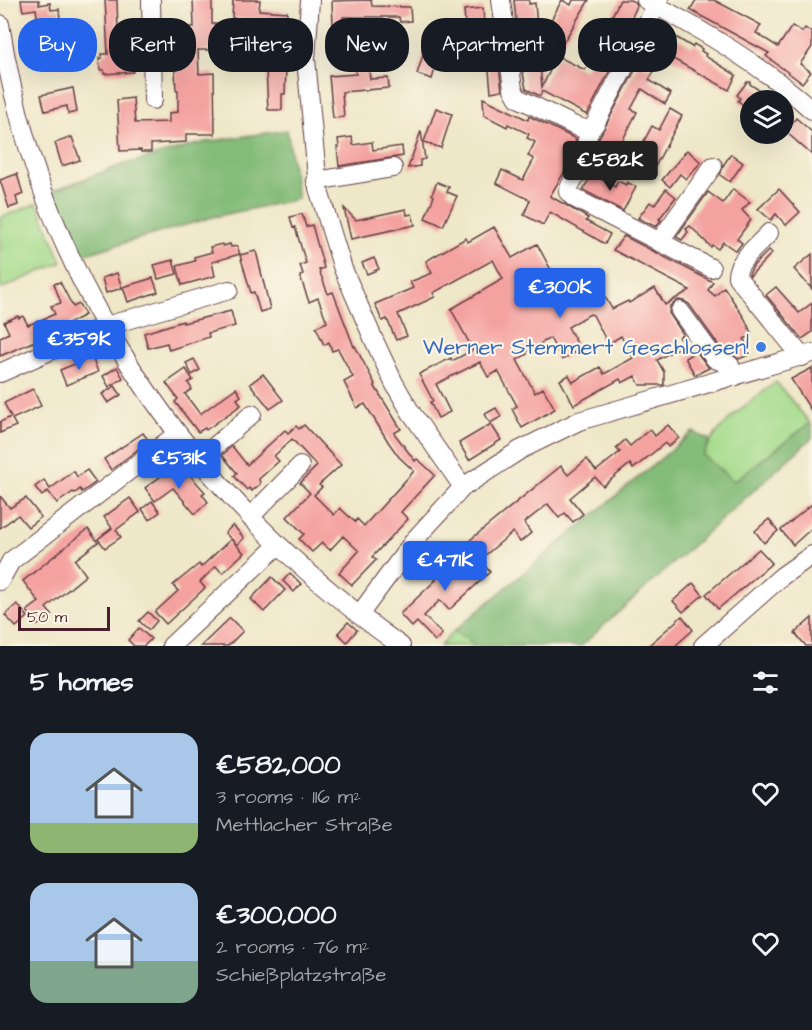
<!DOCTYPE html>
<meta charset="utf-8">
<style>
body{margin:0;font-family:"Architects Daughter",sans-serif;background:#242831;color:#f1f3f6;height:100vh;display:flex;flex-direction:column;font-size:22px;white-space:nowrap}
*{box-sizing:border-box;margin:0}
p{font-size:20px;color:#9ea1a6}
.icon{flex:none;width:33px;height:33px;fill:none;stroke:currentColor;stroke-width:2;stroke-linecap:round;stroke-linejoin:round}
.map{position:relative;height:646px;overflow:hidden}
.drawer{display:flex;flex-direction:column;background:#171b24;flex:1}
.drawer>*{flex:none}
.top-card{position:absolute;left:18px;top:18px;width:777px;height:54px;display:flex;gap:12px}
.fabs{position:absolute;left:740px;top:90px;display:grid;gap:12px}
.fabs a{display:grid;place-items:center;width:54px;height:54px;border-radius:50%;background:#171b24;box-shadow:0 6px 24px #0002;font-size:30px}
.scale{position:absolute;left:18px;bottom:15px;width:92px;box-sizing:border-box;padding-left:6px;border:3px solid #4a1f2b;border-top:0;font-size:16px;line-height:21px;white-space:nowrap;color:#4a1f2b;-webkit-text-stroke:4px #fcf5e5;paint-order:stroke}
.price{position:absolute;translate:-50% -51px;padding:0 14px;border-radius:6px;background:#2563eb;color:#fff;font-size:20px;line-height:39px;filter:drop-shadow(0 2px 3px #0008)}
.price::after{content:'';position:absolute;left:50%;top:36px;width:18px;height:14px;margin-left:-9px;background:inherit;clip-path:polygon(0 0,100% 0,50% 100%)}
.price.on{background:#222;color:#fff}
ul{padding:0;list-style:none}
li{display:flex;align-items:center;gap:18px;height:150px;padding:0 30px}
li span{display:grid;place-items:center;flex:none;width:168px;height:120px;border-radius:18px;color:#555}
li>.icon{margin-inline-start:auto}
span .icon{width:72px;height:72px;fill:#fffc;stroke-width:1}
li b{font-size:26px}
h2{display:flex;justify-content:space-between;align-items:center;height:72px;padding:0 30px;font-size:26px}
.tag{padding:0 21px;border-radius:24px;background:#171b24;box-shadow:0 6px 24px #0002;font-size:21px;line-height:54px}
.tag.on{background:#2563eb;color:#fff}
.map>svg:first-child{display:block}
.green{fill:#a4db8c;stroke:#777d5c;stroke-width:1.5}
.forest{fill:#83bb78;stroke:#666d52;stroke-width:1.5}
.building{fill:#f4a2a0}
.lines{fill:none;stroke-linecap:round;stroke-linejoin:round}
.minor-casing{stroke:#633d43;stroke-width:20}
.minor{stroke:#fff;stroke-width:18}
.shop-dot{fill:#3f7fe0;stroke:#fcf5e5;stroke-width:2}
.labels{text-anchor:middle;dominant-baseline:central;stroke-width:4.5;stroke-linejoin:round;paint-order:stroke}
.shop-label{font-size:22px;fill:#366cbe;stroke:#fcf5e5;text-anchor:end}
</style>
<div class="map">
<svg width="812" height="646" viewBox="0 0 812 646">
<rect width="100%" height="100%" fill="#fcf5e5"/>
<filter id="ink" filterUnits="userSpaceOnUse"><feTurbulence type="fractalNoise" baseFrequency=".0167" numOctaves="2"/><feDisplacementMap in="SourceGraphic" scale="12" xChannelSelector="R" yChannelSelector="G"/><feConvolveMatrix kernelMatrix="1 2 1 2 8 2 1 2 1" color-interpolation-filters="sRGB"/></filter>
<filter id="wash" filterUnits="userSpaceOnUse"><feTurbulence type="fractalNoise" baseFrequency=".008" numOctaves="4" result="noise"/><feDisplacementMap in="SourceGraphic" scale="24" xChannelSelector="R" yChannelSelector="G"/><feGaussianBlur stdDeviation="1.35" result="paint"/><feColorMatrix in="noise" values="0 0 0 0 0 0 0 0 0 0 0 0 0 0 0 0 0 1.4 0 .05"/><feComposite in="paint" operator="in"/></filter>
<g filter="url(#wash)">
<rect width="100%" height="100%" fill="#eee7c8"/>
<g class="green">
<polygon points="37,203 62,262 0,289 0,218"/>
<path d="M776 382 810 423 734 481 703 455C718 422 749 403 776 382Z"/>
<polygon points="454,631 476,646 440,646"/>
</g>
<g class="forest">
<polygon points="287,130 298,199 213,217 72,258 49,192 122,165 205,142"/>
<polygon points="810,423 812,427 812,438 581,646 476,646 454,631 693,432 710,440 703,455 734,481"/>
</g>
<g id="blocks">
<g class="building">
<polygon points="21,0 39,0 39,5 50,3 51,10 59,9 60,19 55,20 56,25 42,27 41,22 38,23 36,9 23,11"/>
<polygon points="105,0 117,0 118,31 131,31 133,72 104,74 104,70 100,70 99,58 102,58 102,54 108,54"/>
<polygon points="193,0 212,0 212,24 219,24 220,50 198,50 199,74 214,73 215,134 186,134 186,142 151,144 151,152 141,152 141,150 120,151 117,100 133,98 135,123 169,122 169,113 178,112 178,90 176,90 175,69 164,69 165,58 174,58 175,27 194,27"/>
<polygon points="233,0 260,0 259,10 287,12 285,44 270,43 271,21 232,18"/>
<polygon points="371,0 372,6 410,7 411,21 400,22 399,17 343,17 344,48 334,48 332,1"/>
<polygon points="514,0 529,0 529,4 535,3 539,49 519,51"/>
<polygon points="562,0 571,5 573,0 589,0 563,43 543,35"/>
<polygon points="620,0 630,0 635,2 637,6 619,45 604,38 614,19 611,18"/>
<polygon points="696,0 714,0 761,25 756,33 778,47 792,26 802,32 805,28 812,33 812,47 800,64 811,72 802,83 766,56 769,53 690,10"/>
<polygon points="483,8 484,23 465,24 464,10"/>
<polygon points="493,25 494,58 482,60 479,26"/>
<polygon points="674,36 692,47 694,44 702,49 701,51 706,54 705,56 736,75 729,90 664,54"/>
<polygon points="428,39 443,44 432,79 417,74"/>
<polygon points="48,43 51,60 33,63 30,47"/>
<polygon points="262,45 274,45 273,68 261,68"/>
<polygon points="65,52 68,65 58,67 55,54"/>
<polygon points="525,56 540,65 542,87 557,56 585,70 590,60 610,70 587,115 542,91 540,96 526,89 520,57"/>
<polygon points="498,59 502,90 491,92 488,60"/>
<polygon points="368,62 370,79 388,78 389,88 342,92 344,117 333,118 329,76 356,74 355,63"/>
<polygon points="639,63 654,71 649,80 671,94 665,104 642,89 631,109 637,112 617,151 607,146 593,169 599,138"/>
<polygon points="266,69 286,69 285,94 282,94 282,110 268,110"/>
<polygon points="747,82 750,82 750,84 774,100 750,100 750,109 738,101 740,98 737,95"/>
<polygon points="73,88 77,112 68,114 67,106 45,111 41,95"/>
<polygon points="483,98 528,120 529,116 576,139 572,159 550,196 588,218 586,221 610,234 605,244 550,212 543,225 524,215 530,200 496,183 502,170 523,180 534,159 528,156 535,142 527,138 529,134 508,124 507,127 484,115"/>
<polygon points="436,108 452,114 441,148 424,142"/>
<polygon points="670,109 682,116 652,172 635,158 652,126 659,130"/>
<polygon points="796,118 812,132 812,155 785,131"/>
<polygon points="421,131 425,159 420,160 420,166 408,168"/>
<polygon points="72,137 80,160 62,166 55,143"/>
<polygon points="352,137 353,145 372,142 373,150 402,146 403,156 339,166 337,147 339,147 338,139"/>
<polygon points="687,150 701,162 686,179 680,174 670,187 662,180"/>
<polygon points="731,154 743,163 730,182 720,175 724,164"/>
<polygon points="17,174 23,194 16,197 18,205 9,208 0,180"/>
<polygon points="592,174 615,187 618,181 626,185 627,182 636,187 623,211 583,190"/>
<polygon points="437,182 449,187 447,192 457,196 443,226 425,218 434,196 432,194"/>
<polygon points="666,189 676,197 659,219 661,220 656,227 638,218 650,202 654,205"/>
<polygon points="733,189 750,202 742,210 751,220 737,239 742,243 736,251 723,242 718,249 712,245 711,247 690,226 686,229 688,232 682,240 676,237 708,192 723,203"/>
<polygon points="779,189 800,212 786,225 776,214 771,220 758,209"/>
<polygon points="344,208 356,220 406,209 407,215 412,214 415,225 351,239"/>
<polygon points="302,214 306,227 312,225 324,268 319,270 328,294 333,292 354,347 355,346 375,384 374,385 401,429 394,433 415,461 417,459 422,463 435,475 401,512 408,519 372,557 376,560 352,585 339,573 359,551 343,536 330,550 322,543 312,552 299,539 304,534 287,517 310,493 300,483 317,466 292,439 274,456 279,461 259,479 260,484 252,491 249,488 247,490 234,476 237,473 222,455 232,446 247,465 285,430 288,433 296,426 299,429 304,425 341,465 319,485 322,487 314,495 334,515 340,508 355,522 357,519 364,526 414,471 399,457 389,443 365,404 357,408 344,382 353,377 338,349 332,351 329,342 324,345 316,327 327,322 318,298 309,302 300,276 303,274 300,265 306,263 295,227 293,228 290,217"/>
<polygon points="494,227 512,258 537,244 558,283 570,276 572,281 590,270 612,309 628,301 629,303 655,288 665,305 690,290 613,250 624,236 713,282 708,290 715,296 724,287 745,319 751,333 751,336 744,339 751,354 739,359 730,353 728,347 722,350 689,304 684,301 678,300 670,306 669,313 683,334 679,337 683,345 657,360 664,372 664,385 640,385 635,376 622,383 620,379 574,405 560,380 569,375 573,382 600,367 604,374 633,358 621,336 608,344 593,315 590,314 568,327 580,349 562,360 550,338 526,352 527,354 517,360 535,393 543,388 555,409 522,428 512,409 517,406 498,371 488,377 480,362 436,384 450,412 438,418 430,402 433,401 419,374 451,358 452,361 473,350 451,309 503,279 493,260 433,293 435,297 398,314 407,336 396,340 387,319 382,321 375,304 413,288 410,282 432,273 426,261 466,238 468,242"/>
<polygon points="222,244 223,246 230,244 231,247 237,246 240,254 212,262 215,276 182,285 177,266 195,261 194,257 212,252 210,247"/>
<polygon points="769,250 772,253 750,276 749,274 753,266"/>
<polygon points="256,251 270,309 260,312 254,292 251,293 240,255"/>
<polygon points="812,254 812,289 794,269"/>
<polygon points="374,258 379,269 367,274 362,263"/>
<polygon points="173,260 177,274 158,279 154,265"/>
<polygon points="117,273 122,288 106,293 102,278"/>
<polygon points="153,278 158,292 128,302 123,287"/>
<polygon points="60,282 73,307 79,304 85,315 69,323 70,326 0,356 0,337 9,333 4,322 18,316 19,318 23,316 28,325 55,314 51,306 61,303 54,284"/>
<polygon points="776,287 799,313 812,303 812,332 802,339 766,295"/>
<polygon points="231,311 235,326 208,333 209,337 169,350 167,343 148,348 144,333 183,321 183,323"/>
<polygon points="696,351 709,368 695,375 685,358"/>
<polygon points="92,357 98,372 66,385 60,370"/>
<polygon points="194,359 200,370 192,375 186,363"/>
<polygon points="117,367 123,378 109,387 103,376"/>
<polygon points="812,368 812,412 791,379"/>
<polygon points="186,369 193,380 188,383 192,389 185,394 200,414 236,388 241,396 237,399 241,405 206,430 205,428 198,432 175,402 178,399 166,383"/>
<polygon points="263,374 283,400 270,409 250,384"/>
<polygon points="115,386 121,395 108,403 102,394"/>
<polygon points="33,389 41,406 12,419 16,426 0,433 0,422 11,417 4,403"/>
<polygon points="496,408 501,417 490,423 485,414"/>
<polygon points="491,424 501,440 469,460 459,443"/>
<polygon points="668,425 679,438 668,447 665,443 633,469 630,464 603,486 595,477 570,498 583,514 573,522 565,513 559,518 548,504 524,523 531,533 520,542 513,532 483,557 470,540 561,466 568,475 587,459 596,471 620,452 616,448 625,440 630,446 650,429 655,436"/>
<polygon points="143,433 149,441 111,470 104,459"/>
<polygon points="171,469 180,482 189,474 205,492 202,494 208,502 195,514 173,488 155,501 145,488"/>
<polygon points="87,470 96,482 82,492 80,489 75,493 73,492 57,503 48,491 42,496 35,487 44,480 50,489 74,471 77,477"/>
<polygon points="0,496 10,508 26,498 41,517 28,527 18,515 0,528"/>
<polygon points="130,498 140,512 116,530 121,537 105,548 98,539 112,528 104,517"/>
<polygon points="152,501 160,512 149,520 142,509"/>
<polygon points="812,504 812,528 793,545 781,530"/>
<polygon points="769,519 778,531 764,543 755,531"/>
<polygon points="233,525 244,538 237,545 225,533"/>
<polygon points="88,529 98,542 75,560 86,575 46,608 52,615 38,625 27,611 39,602 23,581"/>
<polygon points="231,539 244,553 222,573 216,566 200,582 205,588 166,624 155,612 178,591 173,585 199,564 201,567"/>
<polygon points="759,549 772,563 718,609 706,594"/>
<polygon points="457,556 466,565 477,556 490,572 449,610 440,600 424,616 442,634 435,641 417,622 412,627 400,614 436,580 434,577"/>
<polygon points="290,573 301,584 294,592 283,581"/>
<polygon points="272,577 285,590 264,612 251,599"/>
<polygon points="693,583 703,595 683,612 673,601"/>
<polygon points="17,604 28,617 16,627 5,615"/>
<polygon points="148,612 157,621 149,630 139,621"/>
<polygon points="682,616 693,630 675,646 648,646"/>
<polygon points="230,618 243,631 228,646 201,646"/>
<polygon points="812,618 812,646 806,646 795,633"/>
<polygon points="348,622 357,630 347,642 338,633"/>
<polygon points="139,628 151,639 144,646 134,646 128,640"/>
</g>
</g>
</g>
<g filter="url(#ink)">
<use href="#blocks" fill-opacity="0" stroke="#633d43" stroke-width="1.5"/>
<g class="lines">
<defs>
<g id="minor">
<polyline points="151,0 153,100"/>
<polyline points="310,0 306,59 318,188 343,269 373,338 394,383 410,411 463,487"/>
<polyline points="501,0 513,89 518,98 575,126 589,130"/>
<path d="M646 0C704 31 763 66 812 110"/>
<path d="M659 0 595 124C584 135 587 152 581 166 577 175 570 182 568 192L574 198 711 268"/>
<path d="M0 24C40 283 191 496 401 646"/>
<polyline points="316,181 393,168"/>
<path d="M769 233C759 245 736 261 737 277L802 357"/>
<polyline points="659,242 713,166"/>
<polyline points="680,311 715,359 730,365 734,377"/>
<polyline points="0,373 106,326 229,290"/>
<polyline points="199,460 252,414"/>
<polyline points="250,517 300,466"/>
<polyline points="0,581 11,561 177,434"/>
<polyline points="359,615 416,538 463,487 520,450 579,421 812,353"/>
<polyline points="171,646 277,546"/>
<polyline points="703,646 782,576 812,555"/>
</g>
</defs>
<use href="#minor" class="minor-casing"/>
<use href="#minor" class="minor"/>
</g>
</g>
<circle class="shop-dot" cx="761" cy="347" r="6"/>
<g class="labels">
<g class="shop-label">
<text x="749" y="347">Werner Stemmert Geschlossen!</text>
</g>
</g>
</svg>
<div class="fabs">
<a><svg class="icon" aria-label="layers" viewBox="0 0 24 24"><path d="M12 4l9 5-9 5-9-5zM3 14l9 5 9-5"/></svg></a>
</div>
<div class="scale">50 m</div>
<b class="price on" style="left:610px;top:192px">€582K</b>
<b class="price" style="left:560px;top:319px">€300K</b>
<b class="price" style="left:79px;top:371px">€359K</b>
<b class="price" style="left:179px;top:490px">€531K</b>
<b class="price" style="left:445px;top:592px">€471K</b>
<div class="top-card">
<a class="tag on">Buy</a>
<a class="tag">Rent</a>
<a class="tag">Filters</a>
<a class="tag">New</a>
<a class="tag">Apartment</a>
<a class="tag">House</a>
</div>
</div>
<section class="drawer">
<h2>5 homes<svg class="icon" aria-label="filters" viewBox="0 0 24 24"><path d="M4 7h16M4 17h16"/><circle cx="9" cy="7" r="2"/><circle cx="15" cy="17" r="2"/></svg></h2>
<ul>
<li><span style="background:linear-gradient(#a9c7e8 75%,#8fb573 0)"><svg class="icon" aria-label="home" viewBox="0 0 24 24"><path d="M3 11l9-7 9 7M6 9v11h12V9"/></svg></span><div><b>€582,000</b><p>3 rooms · 116 m²</p><p>Mettlacher Straße</p></div><svg class="icon" aria-label="heart" viewBox="0 0 24 24"><path d="M12 20l-8-8c-3-5 5-10 8-4 3-6 11-1 8 4z"/></svg></li>
<li><span style="background:linear-gradient(#a9c7e8 65%,#7fa58c 0)"><svg class="icon" aria-label="home" viewBox="0 0 24 24"><path d="M3 11l9-7 9 7M6 9v11h12V9"/></svg></span><div><b>€300,000</b><p>2 rooms · 76 m²</p><p>Schießplatzstraße</p></div><svg class="icon" aria-label="heart" viewBox="0 0 24 24"><path d="M12 20l-8-8c-3-5 5-10 8-4 3-6 11-1 8 4z"/></svg></li>
</ul>
</section>
